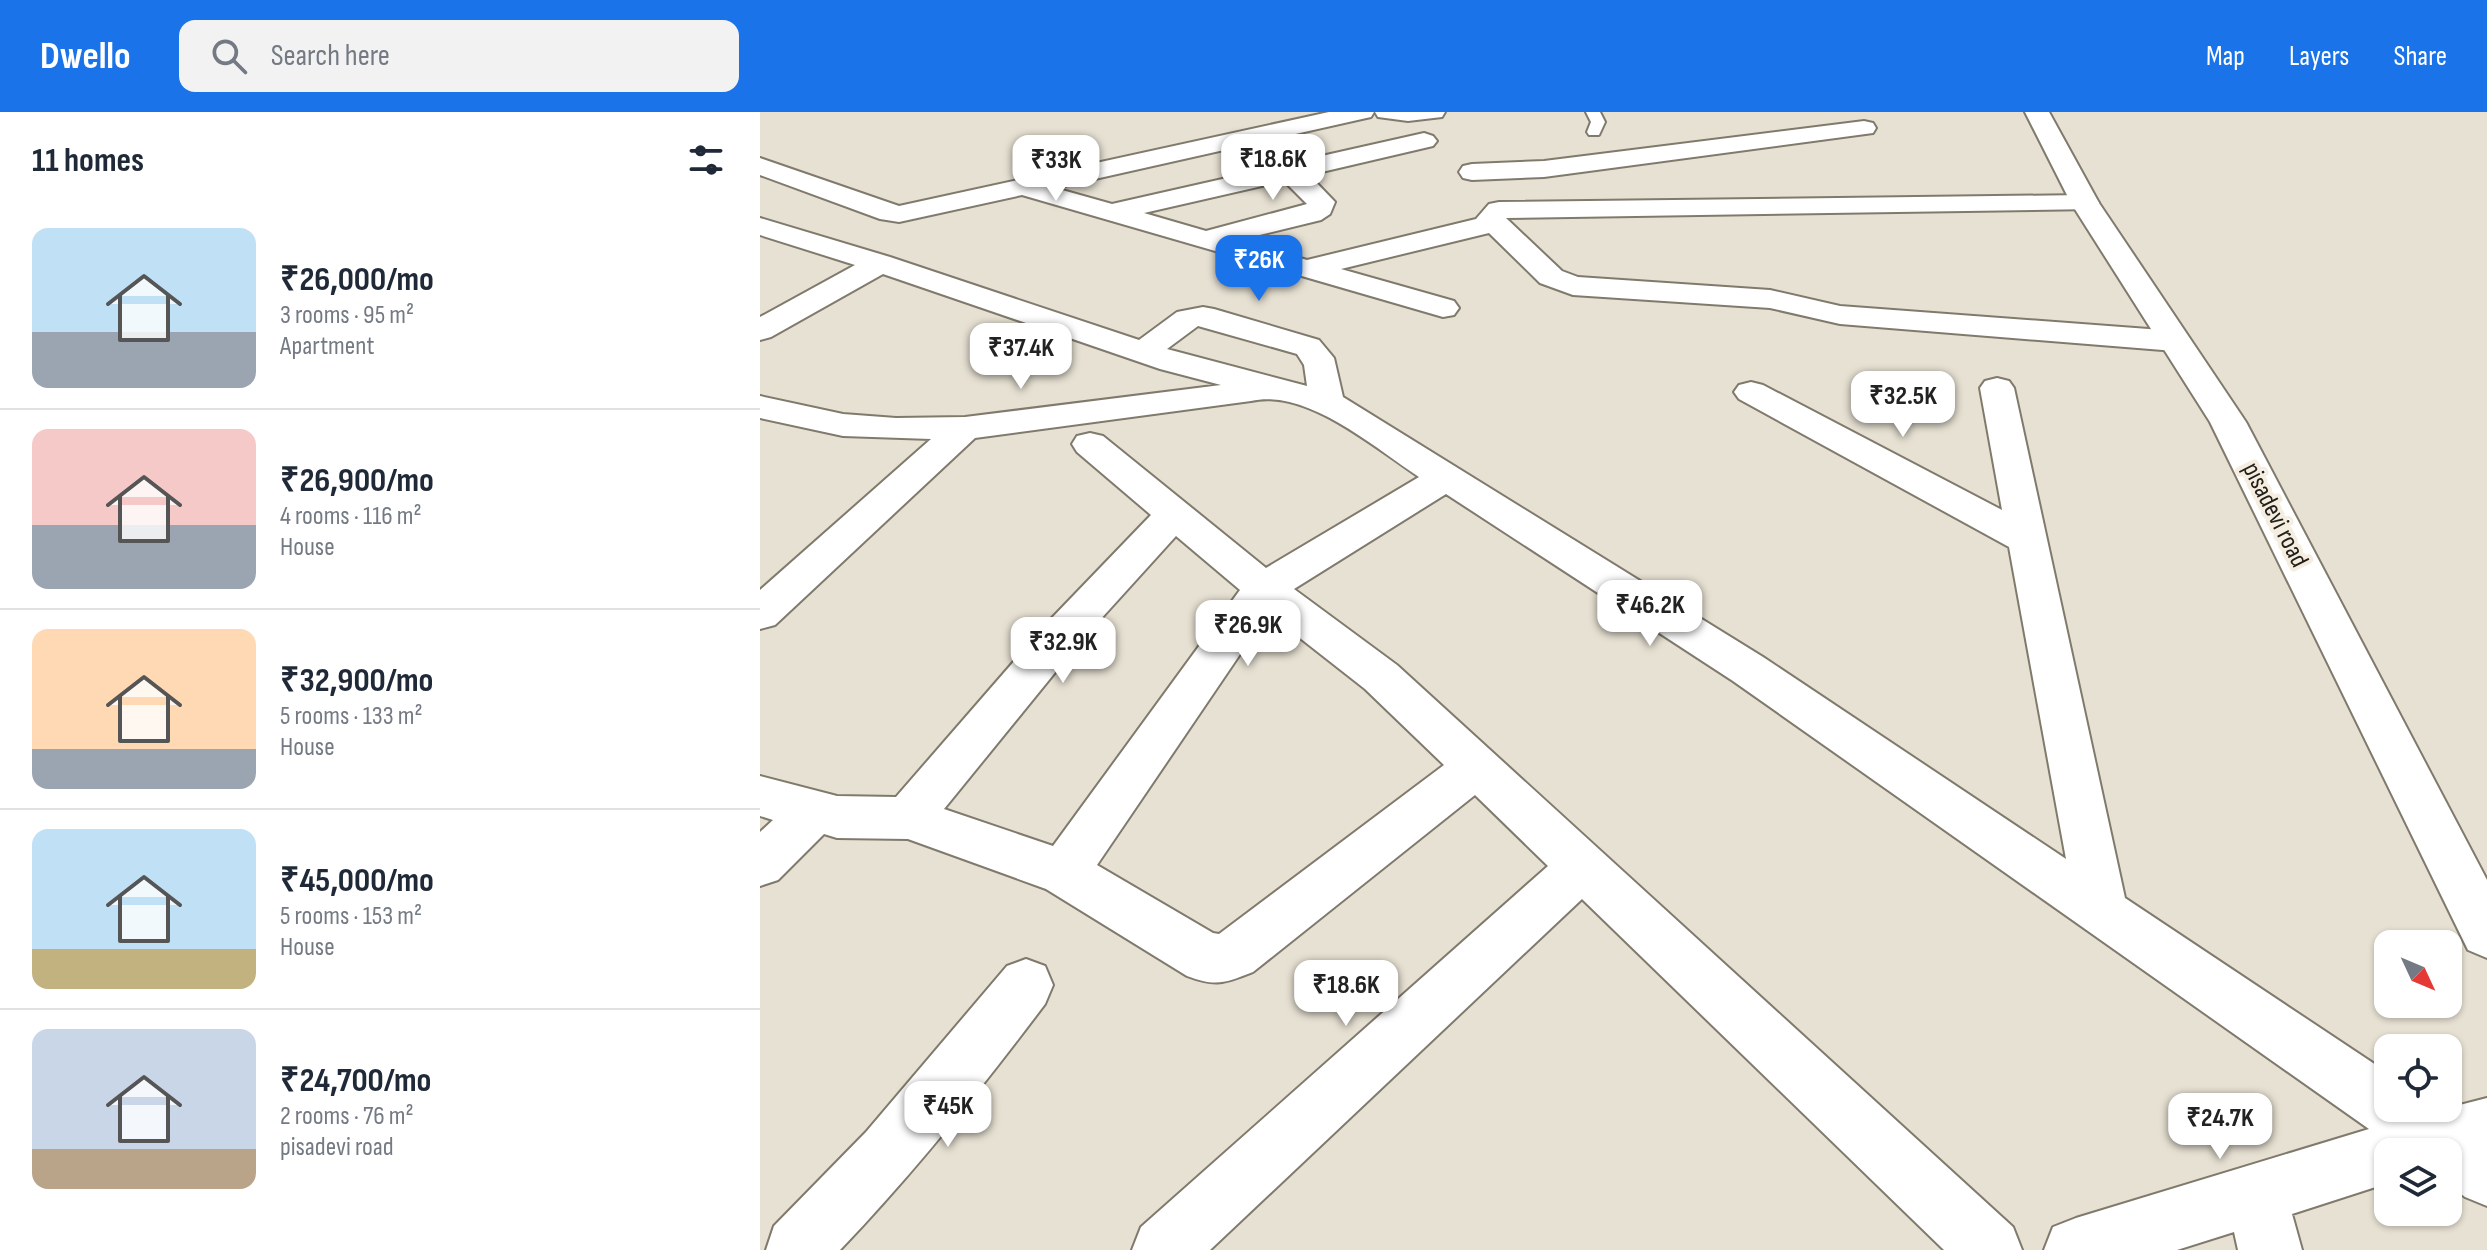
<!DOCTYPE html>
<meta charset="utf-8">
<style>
body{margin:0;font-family:"Sofia Sans Condensed",sans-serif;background:#f2f2f3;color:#1f2937;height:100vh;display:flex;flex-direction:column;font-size:30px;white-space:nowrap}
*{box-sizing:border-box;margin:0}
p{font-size:26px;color:#747a83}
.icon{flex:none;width:44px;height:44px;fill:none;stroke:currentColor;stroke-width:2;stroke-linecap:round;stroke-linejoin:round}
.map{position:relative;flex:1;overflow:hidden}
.details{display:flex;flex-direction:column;background:#fff;width:760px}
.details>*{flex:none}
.needle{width:52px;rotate:134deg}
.tools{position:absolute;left:1614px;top:818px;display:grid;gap:16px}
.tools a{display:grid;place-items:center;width:88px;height:88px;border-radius:16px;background:#fff;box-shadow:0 2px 6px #0004;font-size:40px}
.price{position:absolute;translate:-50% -68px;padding:0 18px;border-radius:16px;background:#fff;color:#222;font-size:26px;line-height:52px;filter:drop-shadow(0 2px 4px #0008)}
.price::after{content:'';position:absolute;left:50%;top:48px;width:24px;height:18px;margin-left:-12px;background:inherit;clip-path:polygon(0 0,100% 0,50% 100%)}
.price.on{background:#1a73e8;color:#fff}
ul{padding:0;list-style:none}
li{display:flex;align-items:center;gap:24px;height:200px;padding:0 32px}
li+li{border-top:2px solid #e0e1e3}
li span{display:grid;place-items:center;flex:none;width:224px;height:160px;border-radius:16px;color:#555}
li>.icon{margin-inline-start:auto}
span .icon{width:96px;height:96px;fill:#fffc;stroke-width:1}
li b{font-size:34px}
h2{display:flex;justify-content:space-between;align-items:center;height:96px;padding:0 32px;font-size:34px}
header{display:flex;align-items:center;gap:48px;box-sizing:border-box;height:112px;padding:0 40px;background:#1a73e8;color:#fff}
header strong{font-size:38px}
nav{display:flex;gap:44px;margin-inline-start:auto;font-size:28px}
.search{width:560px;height:72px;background:#f2f2f3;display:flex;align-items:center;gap:20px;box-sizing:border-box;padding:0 28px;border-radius:16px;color:#747a83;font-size:30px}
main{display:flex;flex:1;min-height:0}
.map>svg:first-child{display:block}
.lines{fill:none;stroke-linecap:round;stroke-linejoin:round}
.lane-casing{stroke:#807a6d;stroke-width:4}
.street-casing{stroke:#807a6d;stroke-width:4}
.secondary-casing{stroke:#807a6d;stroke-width:4}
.lane{fill:#fff;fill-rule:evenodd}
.street{fill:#fff;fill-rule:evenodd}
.secondary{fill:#fff;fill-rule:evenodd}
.labels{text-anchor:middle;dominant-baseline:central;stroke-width:8;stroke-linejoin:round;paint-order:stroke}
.street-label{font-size:26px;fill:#22201b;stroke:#f5eee0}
</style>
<header>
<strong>Dwello</strong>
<div class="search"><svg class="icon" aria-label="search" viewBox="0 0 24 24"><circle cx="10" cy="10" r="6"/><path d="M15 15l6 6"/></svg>Search here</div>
<nav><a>Map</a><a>Layers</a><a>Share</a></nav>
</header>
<main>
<section class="details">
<h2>11 homes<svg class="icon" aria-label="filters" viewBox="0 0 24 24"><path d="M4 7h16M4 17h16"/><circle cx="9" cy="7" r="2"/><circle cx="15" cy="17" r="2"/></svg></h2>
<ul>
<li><span style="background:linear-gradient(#bfe0f5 65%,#9aa5b1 0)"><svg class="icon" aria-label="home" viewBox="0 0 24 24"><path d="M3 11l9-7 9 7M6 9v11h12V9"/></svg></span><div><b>₹26,000/mo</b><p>3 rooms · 95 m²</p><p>Apartment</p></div></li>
<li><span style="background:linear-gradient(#f6c9c9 60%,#9aa5b1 0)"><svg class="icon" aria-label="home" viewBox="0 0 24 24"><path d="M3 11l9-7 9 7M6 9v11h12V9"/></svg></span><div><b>₹26,900/mo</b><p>4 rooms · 116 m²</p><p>House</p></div></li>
<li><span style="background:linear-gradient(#ffd9b3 75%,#9aa5b1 0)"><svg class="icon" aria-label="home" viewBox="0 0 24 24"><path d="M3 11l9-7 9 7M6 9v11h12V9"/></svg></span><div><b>₹32,900/mo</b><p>5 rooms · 133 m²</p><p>House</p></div></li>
<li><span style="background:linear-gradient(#bfe0f5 75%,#c2b280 0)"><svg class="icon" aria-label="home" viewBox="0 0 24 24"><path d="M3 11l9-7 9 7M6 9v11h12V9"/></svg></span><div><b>₹45,000/mo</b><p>5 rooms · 153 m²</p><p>House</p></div></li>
<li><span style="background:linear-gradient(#c9d6e8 75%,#b9a48a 0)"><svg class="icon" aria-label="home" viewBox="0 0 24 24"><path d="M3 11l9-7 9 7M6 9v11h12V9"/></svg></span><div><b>₹24,700/mo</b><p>2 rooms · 76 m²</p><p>pisadevi road</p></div></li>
</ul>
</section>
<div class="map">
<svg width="1727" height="1138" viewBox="0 0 1727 1138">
<rect width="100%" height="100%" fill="#e7e1d3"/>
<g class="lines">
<defs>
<polygon id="lane" points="826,0 840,0 845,10 839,23 829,23 827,20 831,10"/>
<g id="street">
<path d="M569 0H614L611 5 602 7 295 76 352 92 511 56 502 45 506 40C520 36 525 41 535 50L664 21 673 24 677 29 673 34 549 63 575 90 570 102 561 108 479 128 547 148 716 107 729 92 739 90 1325 83 1335 85 1339 91 1335 97 746 106 802 159 818 165 1010 178 1080 194 1415 219 1426 222 1431 229 1426 236 1415 239 1080 212 1010 196 813 183 780 171 729 121 581 157 694 189 699 196 694 203 683 205 262 83 139 110 120 107 0 63V46L139 94ZM524 69 547 92 446 119 384 101Z"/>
<polygon points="615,0 685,0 682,5 648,9 618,5"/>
<polygon points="1104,9 1113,11 1116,16 1113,21 784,65 712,68 703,66 699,60 703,54 712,52 784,49"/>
<path d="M0 106 130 145 379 228 417 200 443 195 454 197 559 228 574 246 583 285 1003 545 1306 747 1249 435 979 287 974 280 979 273 991 270 1003 273 1242 398 1220 276 1225 269 1237 266 1249 269 1254 276 1365 786 1628 961V996H1688L1727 986V1094L1705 1085 1688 1072V1040H1628V1071L1532 1102 1542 1138H1478L1474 1120 1417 1138H1284L1293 1115 1316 1106 1609 1017 973 569 686 382 534 477 637 553 1253 1115 1262 1138H1184L822 787 450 1138H372L381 1115 788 754 715 683 493 860C465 871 456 875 427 864L286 777 148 727 77 726 64 722 18 768 0 774V720L13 708 0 704V664L77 684 136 685 289 509 391 403 317 340 312 332 317 324 330 321 343 324 506 456 659 365C614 335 546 276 491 289L215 326 15 513 0 517V478L171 327 83 324 0 306V284L83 302 136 306 205 305 461 273 400 257 123 162 11 225 0 228V205L95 153 0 123ZM438 214 537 242 544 253 547 274 407 237ZM416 424 480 478 293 734 184 697 319 531ZM508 501 605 577 684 653 459 822 453 821 337 753Z"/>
<path d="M266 847 285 854 293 873 285 892C221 977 154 1061 80 1138H6L14 1114 106 1020 247 854Z"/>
</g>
<polygon id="secondary" points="1265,0 1289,0 1339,91 1486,310 1727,768 1727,846 1708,838 1450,310 1311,91"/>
</defs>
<use href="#lane" class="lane-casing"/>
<use href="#street" class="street-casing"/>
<use href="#secondary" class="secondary-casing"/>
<use href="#lane" class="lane"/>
<use href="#street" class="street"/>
<use href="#secondary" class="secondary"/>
</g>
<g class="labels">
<g class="street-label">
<text transform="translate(1515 403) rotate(63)">pisadevi road</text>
</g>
</g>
</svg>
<div class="tools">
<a><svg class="needle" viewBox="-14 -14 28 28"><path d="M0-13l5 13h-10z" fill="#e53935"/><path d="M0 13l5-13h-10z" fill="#747a83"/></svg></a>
<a><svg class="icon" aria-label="locate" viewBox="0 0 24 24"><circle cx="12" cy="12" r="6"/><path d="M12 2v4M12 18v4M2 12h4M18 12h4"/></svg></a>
<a><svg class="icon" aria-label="layers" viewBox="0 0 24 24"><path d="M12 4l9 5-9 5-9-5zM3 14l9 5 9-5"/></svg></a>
</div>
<b class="price" style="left:513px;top:90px">₹18.6K</b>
<b class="price" style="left:296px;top:91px">₹33K</b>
<b class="price on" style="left:499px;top:191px">₹26K</b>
<b class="price" style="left:261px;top:279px">₹37.4K</b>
<b class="price" style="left:1143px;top:327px">₹32.5K</b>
<b class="price" style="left:890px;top:536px">₹46.2K</b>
<b class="price" style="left:488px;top:556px">₹26.9K</b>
<b class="price" style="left:303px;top:573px">₹32.9K</b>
<b class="price" style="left:586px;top:916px">₹18.6K</b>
<b class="price" style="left:188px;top:1037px">₹45K</b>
<b class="price" style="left:1460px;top:1049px">₹24.7K</b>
</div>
</main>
